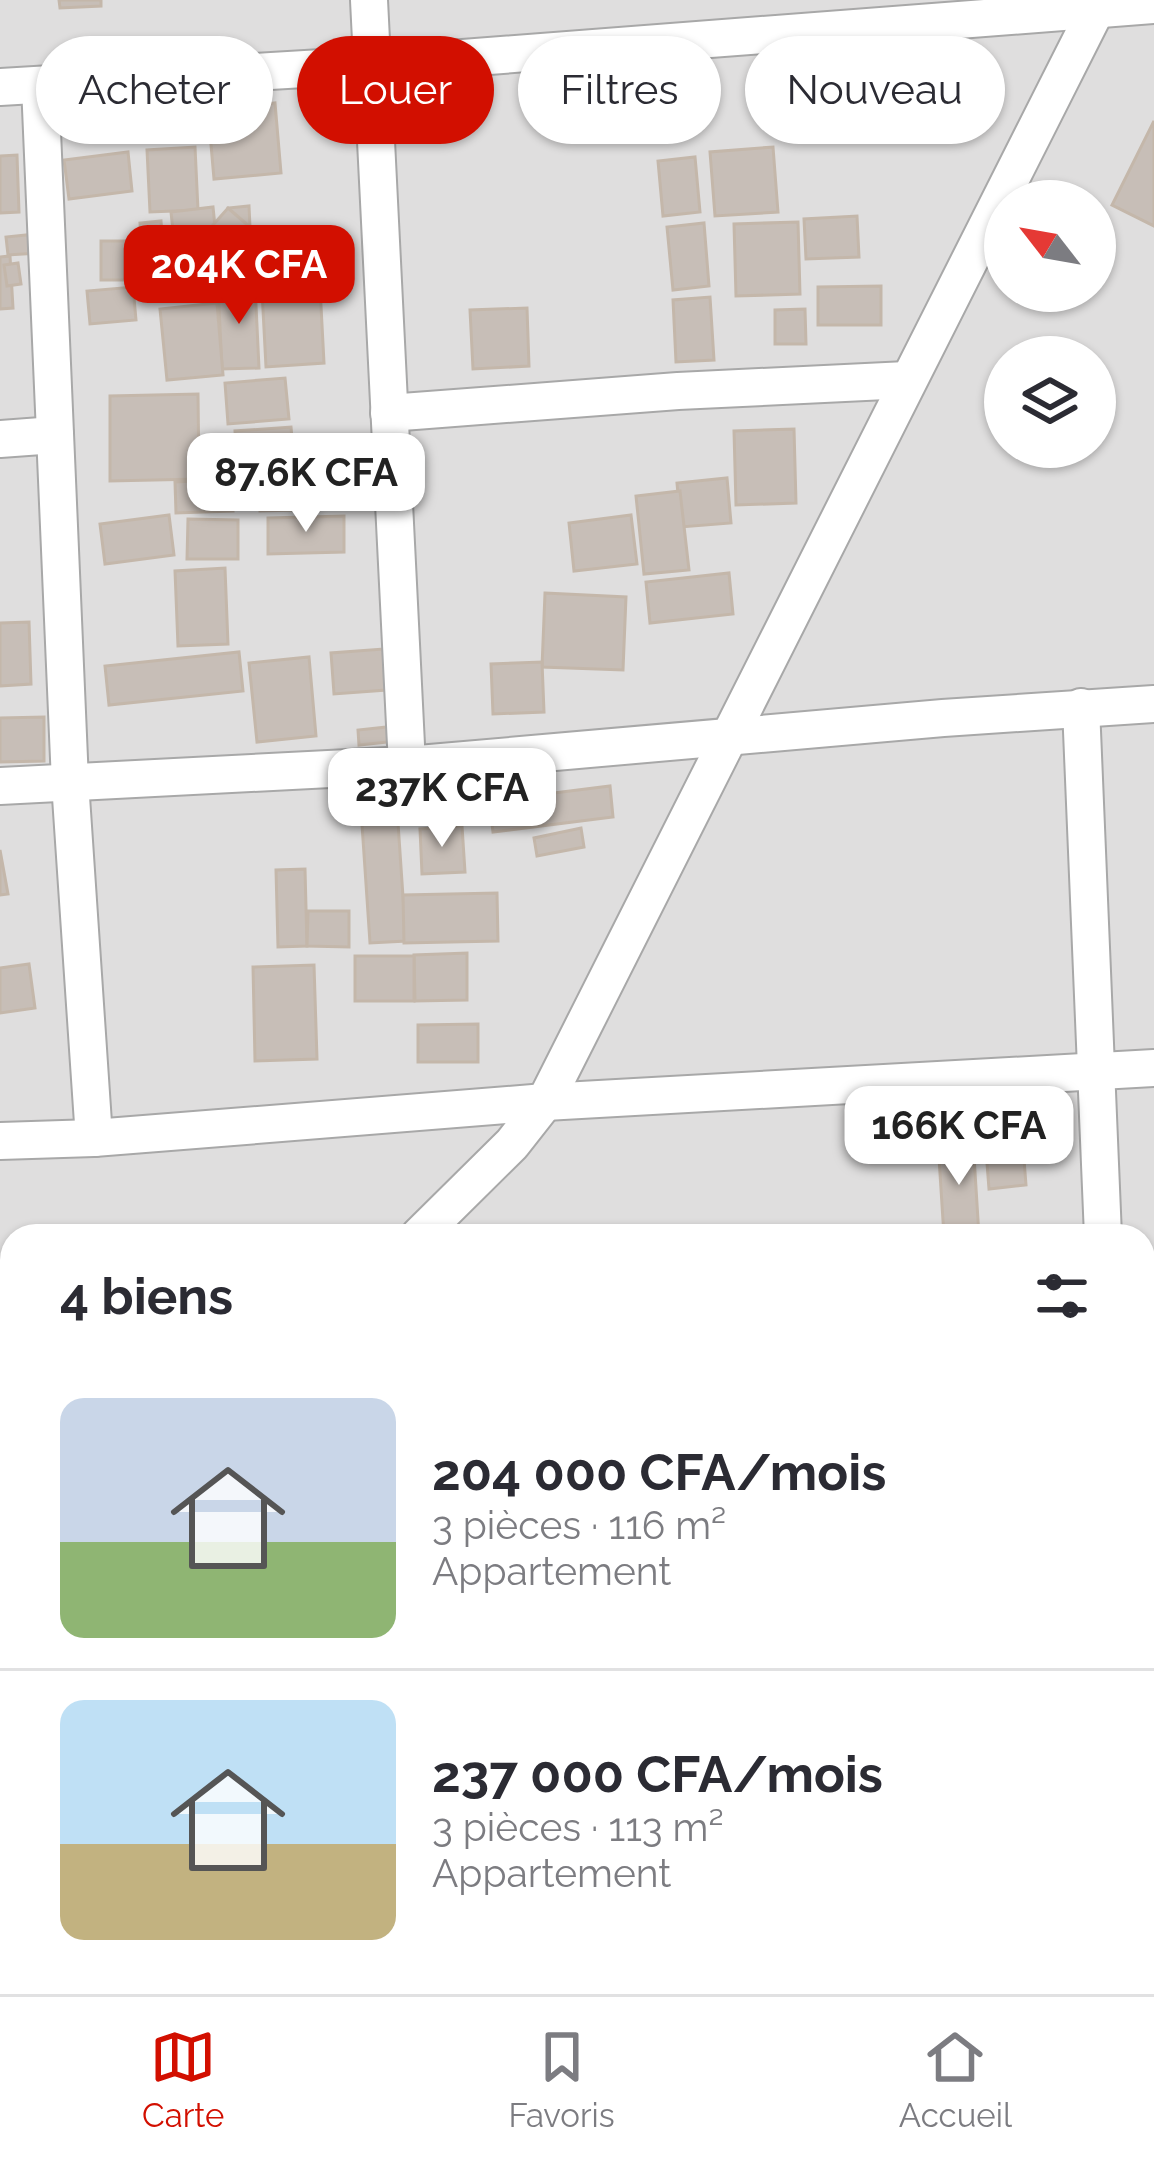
<!DOCTYPE html>
<html lang="fr">
<meta charset="utf-8">
<style>
body{margin:0;font-family:Raleway,sans-serif;background:#f2f2f3;color:#2b2b33;height:100vh;display:flex;flex-direction:column;font-size:45px;white-space:nowrap}
*{box-sizing:border-box;margin:0}
p{font-size:39px;color:#7c7c81}
.icon{flex:none;width:66px;height:66px;fill:none;stroke:currentColor;stroke-width:2;stroke-linecap:round;stroke-linejoin:round}
.map{position:relative;flex:1;overflow:hidden}
.side{position:absolute;left:0px;top:1224px;width:1155px;height:771px;display:flex;flex-direction:column;background:#fff;border-radius:36px 36px 0 0;box-shadow:0 3px 9px #0004}
.side>*{flex:none}
.guide{position:absolute;left:36px;top:36px;width:1083px;height:108px;display:flex;gap:24px}
.needle{width:78px;rotate:301deg}
.fabs{position:absolute;left:984px;top:180px;display:grid;gap:24px}
.fabs a{display:grid;place-items:center;width:132px;height:132px;border-radius:50%;background:#fff;box-shadow:0 3px 9px #0004;font-size:60px}
.price{position:absolute;translate:-50% -102px;padding:0 27px;border-radius:24px;background:#fff;color:#222;font-size:39px;line-height:78px;filter:drop-shadow(0 3px 6px #0008)}
.price::after{content:'';position:absolute;left:50%;top:72px;width:36px;height:27px;margin-left:-18px;background:inherit;clip-path:polygon(0 0,100% 0,50% 100%)}
.price.selected{background:#d20f00;color:#fff}
ul{padding:0;list-style:none}
li{display:flex;align-items:center;gap:36px;height:300px;padding:0 60px}
li+li{border-top:3px solid #e1e1e2}
li span{display:grid;place-items:center;flex:none;width:336px;height:240px;border-radius:24px;color:#555}
li>.icon{margin-inline-start:auto}
span .icon{width:144px;height:144px;fill:#fffc;stroke-width:1}
li b{font-size:51px}
h2{display:flex;justify-content:space-between;align-items:center;height:144px;padding:0 60px;font-size:51px}
.chip{padding:0 42px;border-radius:54px;background:#fff;box-shadow:0 3px 9px #0004;font-size:42px;line-height:108px}
.chip.selected{background:#d20f00;color:#fff}
.dock{display:flex;justify-content:space-around;align-items:center;height:168px;border-top:3px solid #e1e1e2;background:#fff;font-size:33px;color:#7c7c81}
.dock a{display:grid;justify-items:center;gap:6px}
.dock .selected{color:#d20f00}
.map>svg:first-child{display:block}
.residential{fill:#dfdede;fill-rule:evenodd}
.building{fill:#c7beb7;stroke:#c4b7aa;stroke-width:3}
.lines{fill:none;stroke-linecap:round;stroke-linejoin:round}
.minor-casing{stroke:#a8a8a8;stroke-width:40}
.major-casing{stroke:#9e7500;stroke-width:50}
.path{stroke:#fd866e;stroke-width:6;stroke-dasharray:6 6;stroke-linecap:butt}
.minor{stroke:#fff;stroke-width:36}
.major{stroke:#fedca1;stroke-width:45}
</style>
<div class="map">
<svg width="1154" height="1994" viewBox="0 0 1154 1994">
<rect width="100%" height="100%" fill="#f2efe8"/>
<path class="residential" d="M0 0H1154V1994H0ZM1005 201H1095V291H1005ZM1005 357H1095V447H1005ZM12 1236H1143V1983H12Z"/>
<g class="building">
<polygon points="59,0 101,0 101,6 60,8"/>
<polygon points="275,103 281,173 214,179 208,110"/>
<polygon points="1154,121 1154,226 1112,205"/>
<polygon points="195,147 198,210 150,212 147,150"/>
<polygon points="773,147 778,212 715,216 710,152"/>
<polygon points="128,152 132,191 69,199 64,160"/>
<polygon points="17,155 19,212 0,213 0,156"/>
<polygon points="695,157 700,212 663,216 658,161"/>
<polygon points="249,206 250,227 229,228 228,208"/>
<polygon points="213,207 217,246 175,250 171,212"/>
<polygon points="228,208 250,227 234,245 212,226"/>
<polygon points="857,216 859,257 806,259 804,219"/>
<polygon points="161,221 162,234 141,235 140,223"/>
<polygon points="798,222 800,294 736,296 734,224"/>
<polygon points="704,223 709,286 673,290 667,227"/>
<polygon points="36,234 38,253 8,255 6,237"/>
<polygon points="283,240 285,262 237,268 234,245"/>
<polygon points="101,241 136,241 137,280 101,280"/>
<polygon points="10,256 13,308 0,309 0,257"/>
<polygon points="18,263 21,284 7,286 4,265"/>
<polygon points="255,284 259,368 222,369 218,286"/>
<polygon points="881,286 881,325 818,325 818,287"/>
<polygon points="133,287 136,320 90,324 87,291"/>
<polygon points="320,287 324,363 266,367 262,291"/>
<polygon points="710,297 714,360 676,362 673,300"/>
<polygon points="217,303 223,375 167,380 160,309"/>
<polygon points="527,308 529,366 473,369 470,310"/>
<polygon points="805,309 806,344 775,344 775,310"/>
<polygon points="285,378 289,419 228,424 225,383"/>
<polygon points="198,394 199,479 110,481 110,396"/>
<polygon points="291,427 294,461 237,465 235,431"/>
<polygon points="794,429 796,503 736,505 734,431"/>
<polygon points="334,470 335,509 260,511 259,472"/>
<polygon points="727,478 731,523 681,527 677,483"/>
<polygon points="231,479 233,511 176,513 175,482"/>
<polygon points="680,491 689,570 644,574 636,496"/>
<polygon points="169,515 174,555 105,564 100,524"/>
<polygon points="631,515 637,564 574,571 569,523"/>
<polygon points="344,516 344,552 268,554 268,518"/>
<polygon points="188,519 238,520 238,559 187,559"/>
<polygon points="225,568 228,644 178,646 175,571"/>
<polygon points="729,573 733,614 650,623 646,582"/>
<polygon points="545,593 626,597 623,670 542,667"/>
<polygon points="29,622 31,684 0,686 0,623"/>
<polygon points="383,649 386,690 334,694 331,653"/>
<polygon points="239,652 243,691 109,705 105,666"/>
<polygon points="309,657 316,736 257,742 249,663"/>
<polygon points="542,662 544,712 493,714 491,664"/>
<polygon points="44,717 44,761 0,762 0,718"/>
<polygon points="387,727 388,742 359,745 358,730"/>
<polygon points="610,786 613,817 493,832 489,801"/>
<polygon points="397,808 406,941 370,943 361,810"/>
<polygon points="462,826 465,872 422,874 420,829"/>
<polygon points="581,828 584,847 537,856 534,838"/>
<polygon points="0,850 8,894 0,895"/>
<polygon points="305,869 307,946 278,947 276,870"/>
<polygon points="497,893 498,941 404,943 403,895"/>
<polygon points="308,911 349,911 349,947 307,946"/>
<polygon points="467,953 467,1000 415,1001 414,955"/>
<rect x="355" y="956" width="59" height="45"/>
<polygon points="29,964 35,1008 0,1013 0,968"/>
<polygon points="314,965 317,1059 255,1061 253,967"/>
<polygon points="478,1024 478,1062 418,1062 418,1025"/>
<polygon points="1021,1121 1026,1185 989,1189 984,1124"/>
<polygon points="973,1140 979,1236 944,1236 938,1142"/>
<polygon points="0,1785 12,1785 12,1832 0,1831"/>
</g>
<g class="lines">
<defs>
<g id="minor">
<polyline points="369,0 407,765"/>
<polyline points="40,85 70,782 94,1138"/>
<polyline points="0,87 372,65 1154,5"/>
<polyline points="389,413 678,391 907,380"/>
<polyline points="0,439 55,435"/>
<polyline points="1081,707 1103,1236"/>
<polyline points="0,786 407,765 943,718 1154,704"/>
<polyline points="0,1141 94,1138 545,1102 1154,1068"/>
<polyline points="419,1236 512,1144 545,1102 1101,0"/>
<polyline points="1143,1399 1154,1398"/>
<polyline points="0,1493 12,1492"/>
<polyline points="0,1630 12,1620"/>
</g>
<g id="major">
<polyline points="0,1956 12,1956"/>
<polyline points="1143,1973 1154,1973"/>
</g>
</defs>
<use href="#minor" class="minor-casing"/>
<use href="#major" class="major-casing"/>
<polyline class="path" points="625,1994 626,1983"/>
<use href="#minor" class="minor"/>
<use href="#major" class="major"/>
</g>
</svg>
<div class="fabs">
<a><svg class="needle" viewBox="-14 -14 28 28"><path d="M0-13l5 13h-10z" fill="#e53935"/><path d="M0 13l5-13h-10z" fill="#7c7c81"/></svg></a>
<a><svg class="icon" aria-label="layers" viewBox="0 0 24 24"><path d="M12 4l9 5-9 5-9-5zM3 14l9 5 9-5"/></svg></a>
</div>
<b class="price selected" style="left:239px;top:327px">204K CFA</b>
<b class="price" style="left:306px;top:535px">87.6K CFA</b>
<b class="price" style="left:442px;top:850px">237K CFA</b>
<b class="price" style="left:959px;top:1188px">166K CFA</b>
<div class="guide">
<a class="chip">Acheter</a>
<a class="chip selected">Louer</a>
<a class="chip">Filtres</a>
<a class="chip">Nouveau</a>
</div>
<section class="side">
<h2>4 biens<svg class="icon" aria-label="filters" viewBox="0 0 24 24"><path d="M4 7h16M4 17h16"/><circle cx="9" cy="7" r="2"/><circle cx="15" cy="17" r="2"/></svg></h2>
<ul>
<li><span style="background:linear-gradient(#c9d6e8 60%,#8fb573 0)"><svg class="icon" aria-label="home" viewBox="0 0 24 24"><path d="M3 11l9-7 9 7M6 9v11h12V9"/></svg></span><div><b>204 000 CFA/mois</b><p>3 pièces · 116 m²</p><p>Appartement</p></div></li>
<li><span style="background:linear-gradient(#bfe0f5 60%,#c2b280 0)"><svg class="icon" aria-label="home" viewBox="0 0 24 24"><path d="M3 11l9-7 9 7M6 9v11h12V9"/></svg></span><div><b>237 000 CFA/mois</b><p>3 pièces · 113 m²</p><p>Appartement</p></div></li>
</ul>
</section>
</div>
<nav class="dock">
<a class="selected"><svg class="icon" aria-label="map" viewBox="0 0 24 24"><path d="M3 6l6-2 6 2 6-2v14l-6 2-6-2-6 2zM9 4v14M15 6v14"/></svg>Carte</a>
<a><svg class="icon" aria-label="saved" viewBox="0 0 24 24"><path d="M7 4h10v16l-5-4-5 4z"/></svg>Favoris</a>
<a><svg class="icon" aria-label="home" viewBox="0 0 24 24"><path d="M3 11l9-7 9 7M6 9v11h12V9"/></svg>Accueil</a>
</nav>
